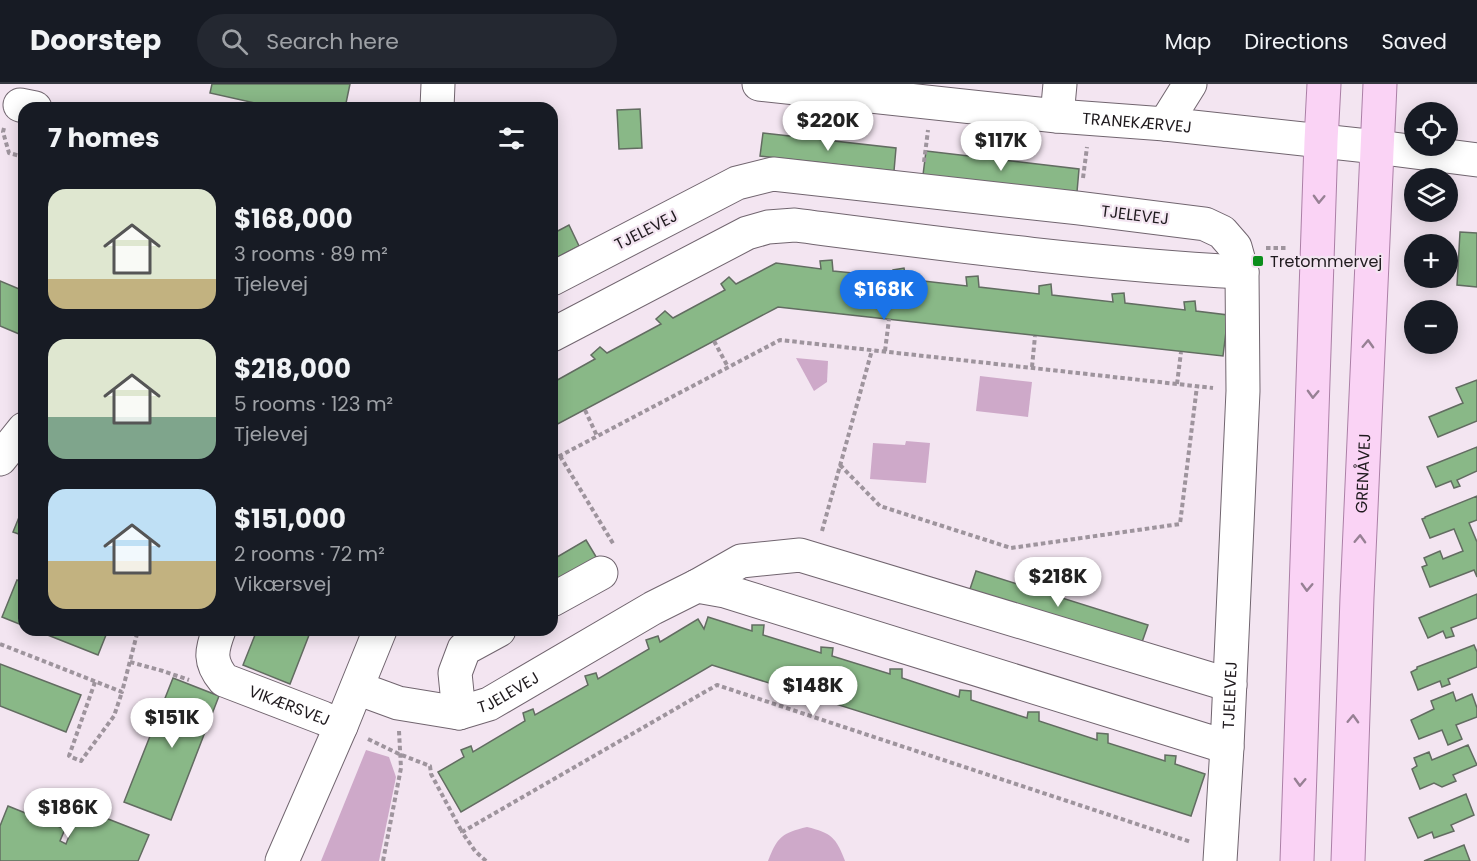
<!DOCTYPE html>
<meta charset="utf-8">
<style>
body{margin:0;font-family:Poppins,sans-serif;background:#242831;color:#f1f3f6;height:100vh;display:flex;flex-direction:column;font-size:22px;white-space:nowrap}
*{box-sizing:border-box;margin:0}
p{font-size:20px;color:#9ea1a6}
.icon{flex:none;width:33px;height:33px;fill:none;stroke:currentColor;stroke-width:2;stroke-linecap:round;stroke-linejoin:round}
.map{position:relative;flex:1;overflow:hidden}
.drawer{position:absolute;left:18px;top:18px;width:540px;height:534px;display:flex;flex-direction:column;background:#171b24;border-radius:18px;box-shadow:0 3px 15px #0003}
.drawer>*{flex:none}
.buttons{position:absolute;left:1404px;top:18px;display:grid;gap:12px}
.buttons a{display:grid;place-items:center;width:54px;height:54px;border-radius:50%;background:#171b24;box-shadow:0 3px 15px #0003;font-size:30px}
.price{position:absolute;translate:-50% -51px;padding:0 14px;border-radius:21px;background:#fff;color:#222;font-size:20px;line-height:39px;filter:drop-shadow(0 2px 3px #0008)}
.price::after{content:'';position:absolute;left:50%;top:36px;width:18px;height:14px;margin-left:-9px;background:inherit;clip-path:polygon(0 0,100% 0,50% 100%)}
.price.selected{background:#1a73e8;color:#fff}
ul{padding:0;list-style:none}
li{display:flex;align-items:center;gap:18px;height:150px;padding:0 30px}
li span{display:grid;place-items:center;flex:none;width:168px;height:120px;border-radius:18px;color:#555}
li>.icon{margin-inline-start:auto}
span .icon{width:72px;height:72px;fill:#fffc;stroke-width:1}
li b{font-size:26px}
h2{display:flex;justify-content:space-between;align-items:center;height:72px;padding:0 30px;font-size:26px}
header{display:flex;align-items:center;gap:36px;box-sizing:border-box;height:84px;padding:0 30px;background:#171b24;border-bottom:2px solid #363941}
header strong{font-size:28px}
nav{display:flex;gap:33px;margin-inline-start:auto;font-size:21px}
.search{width:420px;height:54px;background:#242831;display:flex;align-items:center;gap:15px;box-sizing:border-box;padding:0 21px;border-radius:33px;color:#9ea1a6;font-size:22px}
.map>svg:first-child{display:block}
.green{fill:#cea9c9}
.building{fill:#89b887;stroke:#626c61;stroke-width:1.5}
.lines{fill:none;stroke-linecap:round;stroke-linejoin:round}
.minor-casing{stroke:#71656f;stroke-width:35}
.major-casing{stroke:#ab7fa6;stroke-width:35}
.path{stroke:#9e949d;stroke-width:4;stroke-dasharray:4.5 3;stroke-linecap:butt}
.minor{stroke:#fff;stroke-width:33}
.major{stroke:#fad3f5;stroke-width:33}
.oneway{stroke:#978094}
.poi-dot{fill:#0c8e1c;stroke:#f3e5f1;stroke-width:2}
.labels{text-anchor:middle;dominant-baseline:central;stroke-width:4.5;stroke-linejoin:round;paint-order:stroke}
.street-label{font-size:16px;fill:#1f1a1e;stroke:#f3e5f1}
.poi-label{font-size:16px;fill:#1f1a1e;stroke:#f3e5f1;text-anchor:start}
</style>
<header>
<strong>Doorstep</strong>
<div class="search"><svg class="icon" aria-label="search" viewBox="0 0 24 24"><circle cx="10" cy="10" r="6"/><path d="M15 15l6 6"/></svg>Search here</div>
<nav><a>Map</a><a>Directions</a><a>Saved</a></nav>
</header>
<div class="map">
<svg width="1477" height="777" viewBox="0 0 1477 777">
<rect width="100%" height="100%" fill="#f3e5f1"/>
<g class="green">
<polygon points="796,274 828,277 827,298 814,307"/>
<polygon points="980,292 1032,298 1028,333 976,327"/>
<polygon points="906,357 930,359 926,399 870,395 873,359 905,361"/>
<polygon points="366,666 389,673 396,693 379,777 321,777"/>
<path d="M807 743C831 749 836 753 845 777H768C777 753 782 749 807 743Z"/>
</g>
<g class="building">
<polygon points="212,0 350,0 345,24 278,24 210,9"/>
<polygon points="640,25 642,64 619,65 617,26"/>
<polygon points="763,49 896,64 894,87 760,72"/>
<polygon points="926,67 1079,85 1077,108 923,91"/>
<polygon points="569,141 579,162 552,176 552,150"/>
<polygon points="1460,148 1477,149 1477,203 1457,201"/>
<polygon points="832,176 833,187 893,193 893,186 904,184 906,195 967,202 966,193 978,192 979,203 1039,210 1039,202 1051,200 1052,211 1113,218 1112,210 1124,209 1125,219 1185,226 1184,218 1195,217 1196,227 1228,231 1223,272 778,223 552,343 552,299 595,275 591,271 600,263 607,269 661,240 656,235 665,227 673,234 725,206 721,200 729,193 736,200 776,179 821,185 820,177"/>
<polygon points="0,197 24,207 24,252 0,242"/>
<polygon points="1477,296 1477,337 1438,353 1429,333 1463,319 1456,304"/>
<polygon points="1477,363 1477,387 1457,396 1460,402 1454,404 1451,397 1436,403 1427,383"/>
<polygon points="1477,412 1477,436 1469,439 1477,458 1477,493 1474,486 1430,503 1422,483 1427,481 1424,474 1440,467 1443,475 1463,467 1454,445 1430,454 1422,435 1425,434 1425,433"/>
<polygon points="24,421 24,452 13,448"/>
<polygon points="586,456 598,476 552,503 552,476"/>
<polygon points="976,487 1148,541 1141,561 969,508"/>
<polygon points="17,496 24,499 24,542 2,533"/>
<polygon points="1477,510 1477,534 1451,544 1454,552 1446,554 1443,547 1428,554 1419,534"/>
<polygon points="708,533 752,547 752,541 764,541 763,551 821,569 821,563 833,564 832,572 890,590 890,585 902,585 902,594 959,613 960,606 971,607 971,616 1027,634 1028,628 1039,628 1039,637 1097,656 1097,649 1108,650 1108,659 1165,677 1165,671 1176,672 1175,680 1205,690 1191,732 712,581 461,728 438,688 464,673 461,666 471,662 473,668 525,637 523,629 533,625 535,631 588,601 585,592 596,589 598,595 649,565 646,556 658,552 660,558 698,535 704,545"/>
<polygon points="35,546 108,546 98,571"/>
<polygon points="257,546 311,546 290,600 243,581"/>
<polygon points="1474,561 1477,568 1477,583 1448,595 1450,600 1442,603 1440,597 1418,606 1411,588 1417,585 1417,583"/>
<polygon points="0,580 81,611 66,648 0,622"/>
<polygon points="173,594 219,612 171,736 124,718"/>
<polygon points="1453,608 1456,617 1472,610 1477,624 1477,633 1456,641 1462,655 1448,661 1442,646 1419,655 1411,636 1434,625 1431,617"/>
<polygon points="1468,661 1477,681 1453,691 1456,697 1442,703 1434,699 1420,705 1412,685 1417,682 1414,674 1429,668 1432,676"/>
<polygon points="1466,710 1474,731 1451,741 1454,747 1434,754 1432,748 1418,754 1409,734"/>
<polygon points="8,722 65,745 60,757 66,760 80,724 149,751 138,777 0,777 0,742"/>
<polygon points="1464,761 1470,777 1424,777"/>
</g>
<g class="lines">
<defs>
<g id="minor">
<path id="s1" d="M759 0 1057 32 1165 40 1377 63 1477 76"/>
<polyline points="20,21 35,24"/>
<polyline points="437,24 438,0"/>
<polyline points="1057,32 1060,0"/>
<polyline points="1165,40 1190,0"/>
<path d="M552 251 747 149 768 143 795 141C943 160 1092 180 1242 188"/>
<polyline points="0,375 24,345"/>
<polyline points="697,502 741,477 800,471 1230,601"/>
<polyline points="552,516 601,489"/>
<path id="s2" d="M219 546C211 567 209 578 224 596L323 634 341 642"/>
<path id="s3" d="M357 604 398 619 459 629 489 620 653 524 697 502 725 507 1227 663 1243 307 1242 188 1235 163 1222 148 1205 140 1078 124 773 90 737 99 552 195"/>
<polyline points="459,629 455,589 464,565 499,546"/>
<polyline points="282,777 341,642 380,546"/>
<polyline points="1220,777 1227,663"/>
</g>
<g id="major">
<polyline points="1297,777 1321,57 1324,0"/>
<path id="s4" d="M1348 777 1357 513 1380 0"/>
</g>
</defs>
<use href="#minor" class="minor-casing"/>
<use href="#major" class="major-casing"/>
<g class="path">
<polyline points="4,44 3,48 9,69 24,73"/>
<polyline points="924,78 928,46"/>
<polyline points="1083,94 1087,63"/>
<polyline points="1266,164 1288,164"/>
<polyline points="714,257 728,283"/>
<polyline points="885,267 889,235"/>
<polyline points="1032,283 1035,252"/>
<polyline points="1177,300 1181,268"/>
<polyline points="585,326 597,352"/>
<polyline points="560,372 614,461"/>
<polyline points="552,376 780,256 1213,304"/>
<polyline points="840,381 880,422 1011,464 1180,440 1197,302"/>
<polyline points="822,447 872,266"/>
<polyline points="0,560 122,608 138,546"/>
<polyline points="130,578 163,587 189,596"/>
<polyline points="95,598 69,672 81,677 114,632 122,608"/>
<polyline points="368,655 399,670 430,682 431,690 462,748"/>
<polyline points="383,777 401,684 399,647"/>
<polyline points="486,777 475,767 462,748 717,601 1191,758"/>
</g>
<use href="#minor" class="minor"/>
<use href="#major" class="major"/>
</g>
<defs><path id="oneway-chevron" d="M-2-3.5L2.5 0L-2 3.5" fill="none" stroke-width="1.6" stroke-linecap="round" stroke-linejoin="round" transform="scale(1.5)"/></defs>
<g class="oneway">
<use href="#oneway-chevron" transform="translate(1319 115) rotate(92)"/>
<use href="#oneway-chevron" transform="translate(1368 260) rotate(-88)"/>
<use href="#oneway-chevron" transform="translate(1313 310) rotate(92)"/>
<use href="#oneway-chevron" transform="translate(1360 455) rotate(-88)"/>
<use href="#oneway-chevron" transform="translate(1307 503) rotate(92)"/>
<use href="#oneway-chevron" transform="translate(1353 635) rotate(-88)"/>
<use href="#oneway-chevron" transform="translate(1300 698) rotate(92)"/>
</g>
<rect class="poi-dot" x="1252" y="171" width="12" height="12" rx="3"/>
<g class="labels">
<g class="street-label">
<text stroke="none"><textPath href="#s1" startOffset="380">TRANEKÆRVEJ</textPath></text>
<text transform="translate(1135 131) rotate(7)">TJELEVEJ</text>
<text transform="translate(646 146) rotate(-27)">TJELEVEJ</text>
<text stroke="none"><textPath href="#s4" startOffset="388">GRENÅVEJ</textPath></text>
<text stroke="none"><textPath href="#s3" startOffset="159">TJELEVEJ</textPath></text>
<text stroke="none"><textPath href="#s3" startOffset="982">TJELEVEJ</textPath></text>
<text stroke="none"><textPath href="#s2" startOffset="124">VIKÆRSVEJ</textPath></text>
</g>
<g class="poi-label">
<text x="1270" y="177">Tretommervej</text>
</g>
</g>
</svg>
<div class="buttons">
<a><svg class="icon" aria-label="locate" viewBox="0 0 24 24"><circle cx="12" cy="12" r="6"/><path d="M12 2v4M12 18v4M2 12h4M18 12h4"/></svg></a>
<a><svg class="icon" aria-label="layers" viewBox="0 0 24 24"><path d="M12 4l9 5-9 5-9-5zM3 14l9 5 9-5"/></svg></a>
<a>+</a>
<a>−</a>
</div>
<b class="price" style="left:828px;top:68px">$220K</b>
<b class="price" style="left:1001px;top:88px">$117K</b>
<b class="price selected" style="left:884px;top:237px">$168K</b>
<b class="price" style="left:1058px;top:524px">$218K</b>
<b class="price" style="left:813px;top:633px">$148K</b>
<b class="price" style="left:172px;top:665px">$151K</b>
<b class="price" style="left:68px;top:755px">$186K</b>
<section class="drawer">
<h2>7 homes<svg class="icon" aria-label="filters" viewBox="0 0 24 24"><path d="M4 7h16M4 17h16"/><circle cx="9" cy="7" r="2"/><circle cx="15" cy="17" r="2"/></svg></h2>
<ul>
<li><span style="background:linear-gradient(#dfe7d0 75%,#c2b280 0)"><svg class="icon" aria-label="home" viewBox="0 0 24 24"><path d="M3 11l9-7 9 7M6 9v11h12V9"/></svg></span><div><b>$168,000</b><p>3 rooms · 89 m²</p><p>Tjelevej</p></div></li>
<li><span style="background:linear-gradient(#dfe7d0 65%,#7fa58c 0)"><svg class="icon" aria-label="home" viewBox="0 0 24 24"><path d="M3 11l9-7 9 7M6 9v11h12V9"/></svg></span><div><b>$218,000</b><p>5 rooms · 123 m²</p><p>Tjelevej</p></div></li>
<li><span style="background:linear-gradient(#bfe0f5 60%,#c2b280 0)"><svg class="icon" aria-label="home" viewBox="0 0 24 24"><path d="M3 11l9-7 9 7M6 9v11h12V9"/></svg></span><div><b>$151,000</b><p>2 rooms · 72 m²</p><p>Vikærsvej</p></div></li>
</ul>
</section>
</div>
